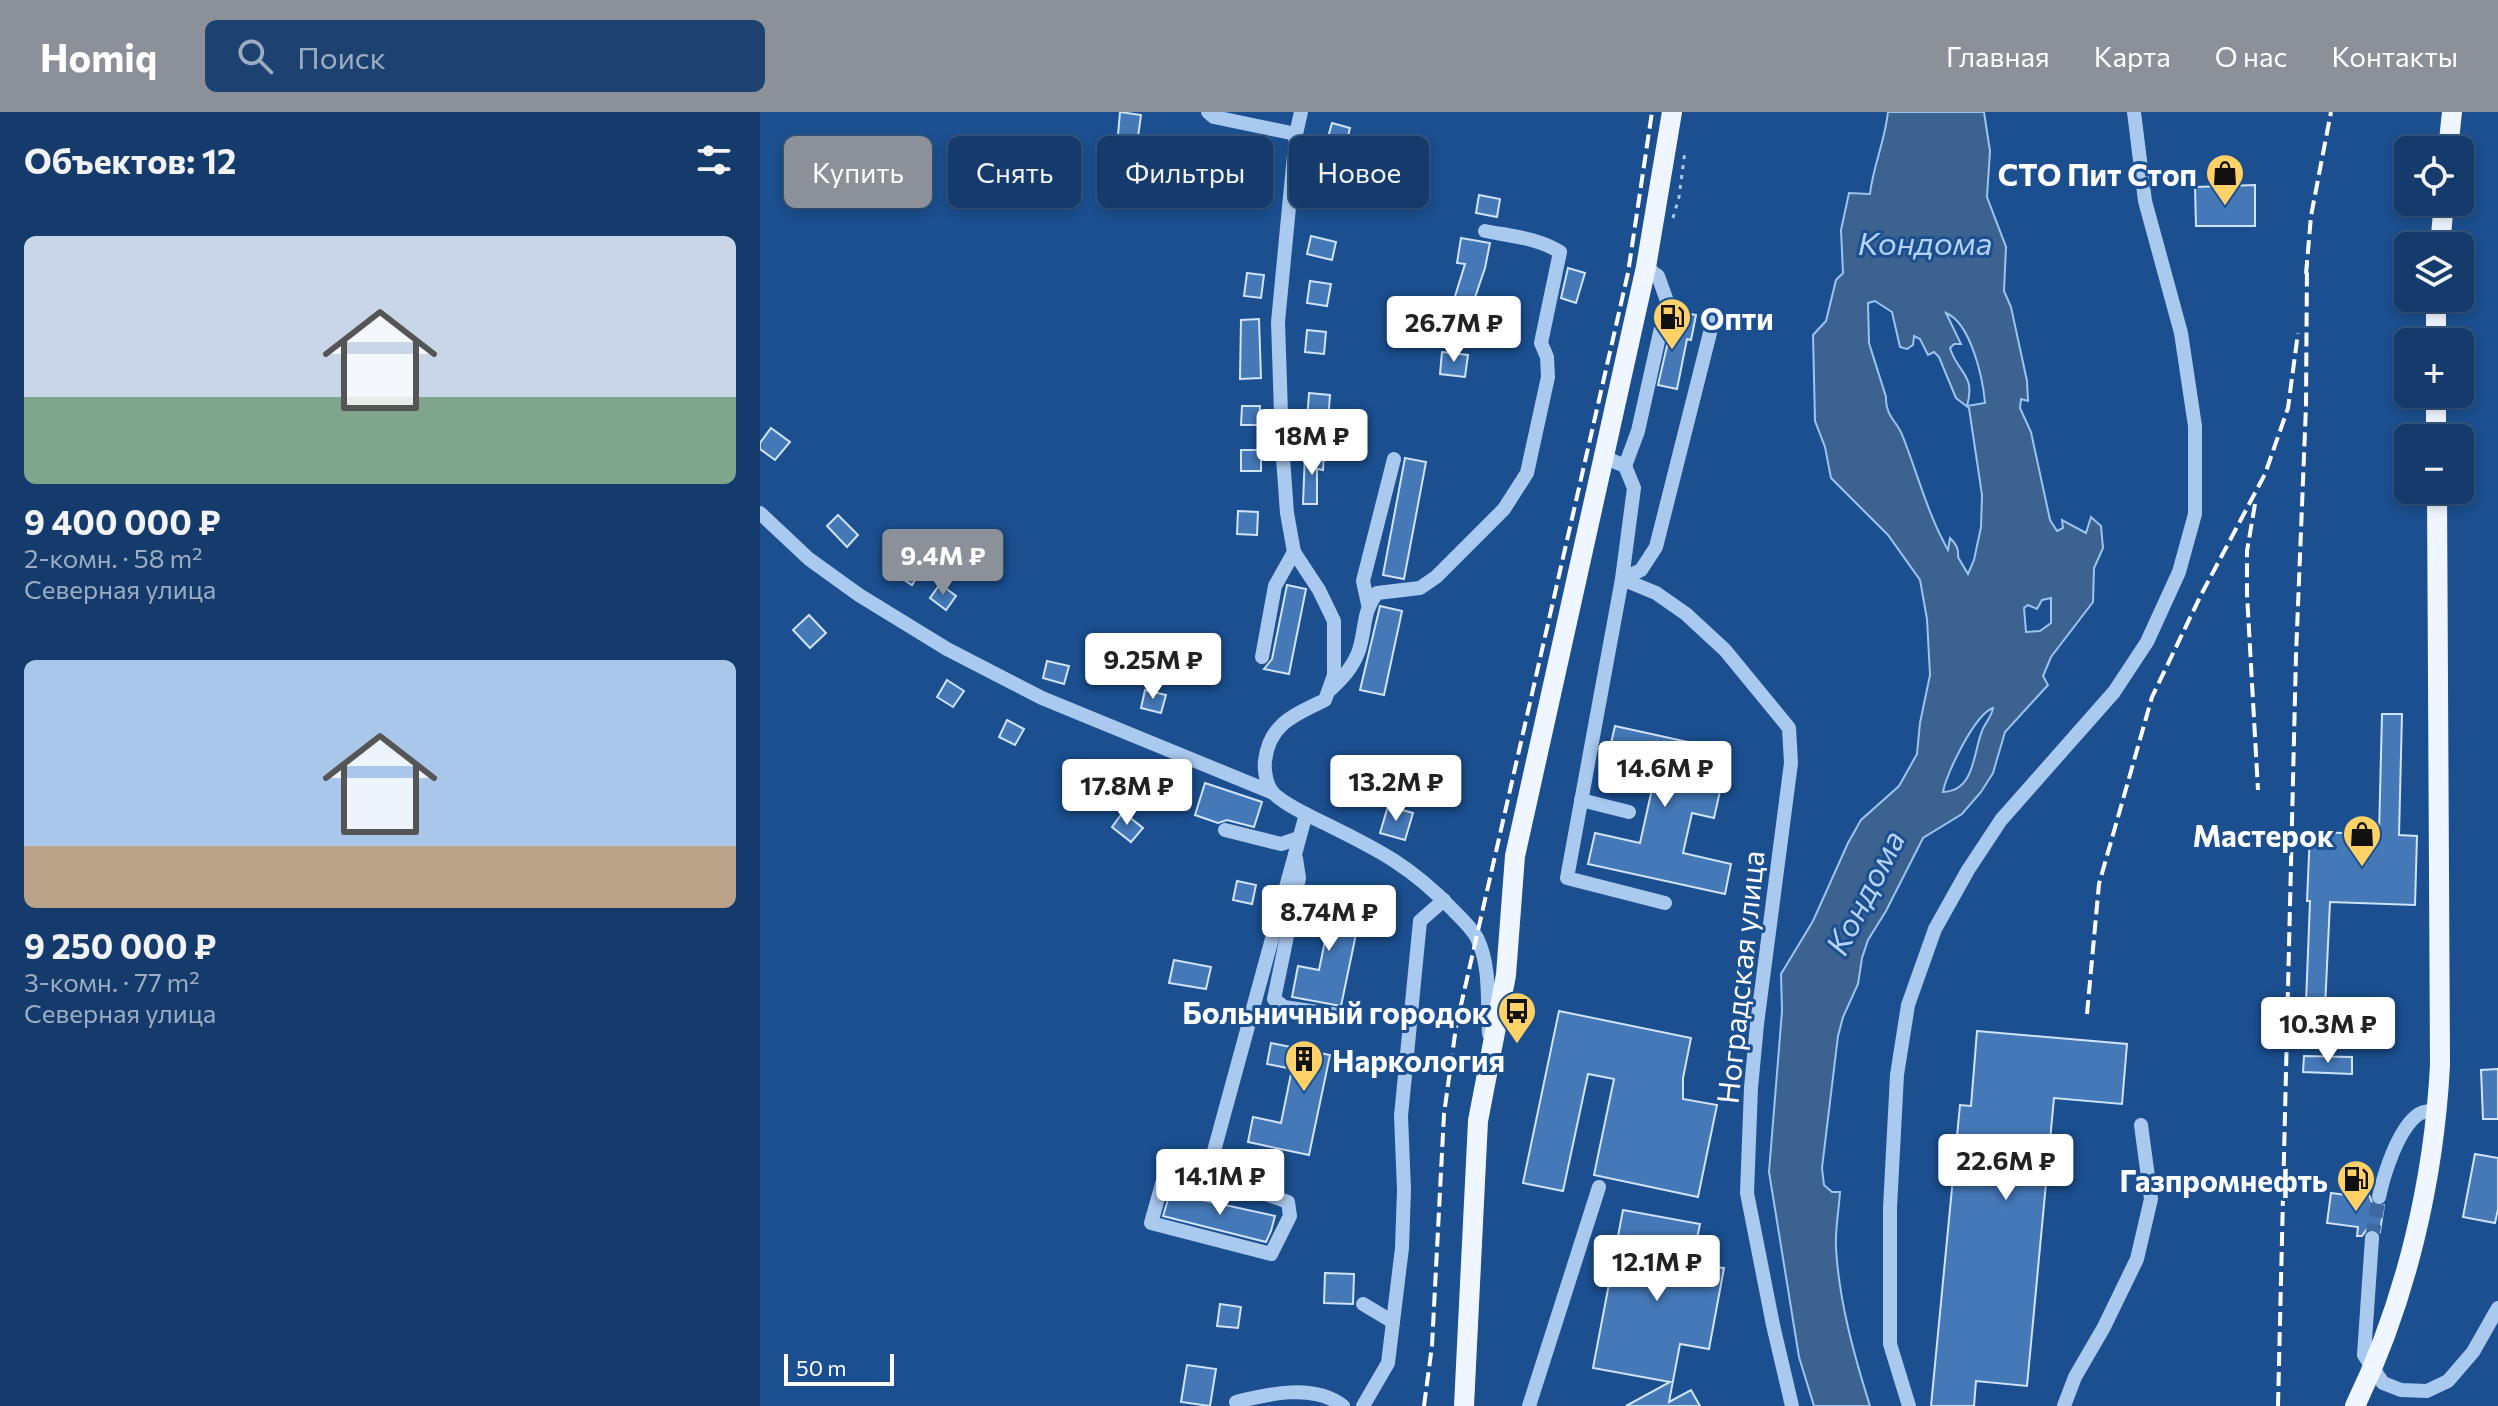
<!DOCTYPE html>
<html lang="ru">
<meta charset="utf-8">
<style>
body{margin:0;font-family:Commissioner,sans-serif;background:#1d4271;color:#f1f3f6;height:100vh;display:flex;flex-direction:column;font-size:30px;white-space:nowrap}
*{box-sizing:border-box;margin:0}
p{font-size:26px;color:#9dadc1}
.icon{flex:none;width:44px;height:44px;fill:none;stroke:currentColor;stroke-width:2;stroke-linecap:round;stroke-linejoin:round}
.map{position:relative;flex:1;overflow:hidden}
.side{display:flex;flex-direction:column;background:#143b6b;width:760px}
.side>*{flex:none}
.guide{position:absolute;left:24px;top:24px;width:760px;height:72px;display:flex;gap:16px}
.controls{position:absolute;left:1634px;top:24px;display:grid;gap:16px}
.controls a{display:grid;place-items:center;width:80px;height:80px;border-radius:12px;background:#143b6b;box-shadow:0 4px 12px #0003,0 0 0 2px #33557e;font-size:40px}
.scale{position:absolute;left:24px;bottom:20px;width:110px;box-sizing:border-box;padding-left:8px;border:4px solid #fff;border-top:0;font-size:22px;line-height:28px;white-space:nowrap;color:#fff;-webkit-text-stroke:6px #1b4f8f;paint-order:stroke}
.price{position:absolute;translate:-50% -68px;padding:0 18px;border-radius:8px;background:#fff;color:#222;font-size:26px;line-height:52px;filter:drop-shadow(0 2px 4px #0008)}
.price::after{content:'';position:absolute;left:50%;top:48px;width:24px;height:18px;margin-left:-12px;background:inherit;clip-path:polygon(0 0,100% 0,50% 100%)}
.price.selected{background:#8c9099;color:#fff}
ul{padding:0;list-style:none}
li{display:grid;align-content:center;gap:16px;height:424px;padding:0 24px}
li span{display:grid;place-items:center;height:248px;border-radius:12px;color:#555}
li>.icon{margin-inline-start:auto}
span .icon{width:144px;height:144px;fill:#fffc;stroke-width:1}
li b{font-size:34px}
h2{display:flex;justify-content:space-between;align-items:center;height:96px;padding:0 24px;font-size:34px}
.tag{padding:0 28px;border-radius:12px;background:#143b6b;box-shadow:0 4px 12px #0003,0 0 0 2px #33557e;font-size:28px;line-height:72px}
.tag.selected{background:#8c9099;color:#fff}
header{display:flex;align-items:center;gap:48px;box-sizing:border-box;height:112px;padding:0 40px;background:#8c9099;color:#fff}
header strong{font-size:38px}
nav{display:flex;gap:44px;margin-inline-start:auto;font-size:28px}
.search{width:560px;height:72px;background:#1d4271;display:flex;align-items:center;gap:20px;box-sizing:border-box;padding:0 28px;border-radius:12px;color:#9dadc1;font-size:30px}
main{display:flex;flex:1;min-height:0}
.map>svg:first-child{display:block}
.water{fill:#3c6290;stroke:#9cc4f0;stroke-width:2;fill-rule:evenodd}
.building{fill:#4478b7;stroke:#cfe3fa;stroke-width:2}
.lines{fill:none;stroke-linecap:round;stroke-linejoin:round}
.minor-tunnel{stroke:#3d69a0;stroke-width:14;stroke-dasharray:14 7;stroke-linecap:butt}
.path{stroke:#a9c9ee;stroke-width:3;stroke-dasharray:4 6;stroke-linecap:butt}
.minor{stroke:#a9c9ee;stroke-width:14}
.major{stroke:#f0f6ff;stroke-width:20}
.rail{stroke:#fff;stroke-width:4;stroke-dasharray:14 6;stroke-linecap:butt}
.labels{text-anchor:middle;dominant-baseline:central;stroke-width:6;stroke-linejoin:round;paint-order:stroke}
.poi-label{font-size:30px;font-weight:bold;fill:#fff;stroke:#1b4f8f;text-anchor:end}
.street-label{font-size:30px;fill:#fff;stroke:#1b4f8f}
.water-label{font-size:32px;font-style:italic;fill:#b5d3f5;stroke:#1b4f8f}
</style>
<header>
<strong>Homiq</strong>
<div class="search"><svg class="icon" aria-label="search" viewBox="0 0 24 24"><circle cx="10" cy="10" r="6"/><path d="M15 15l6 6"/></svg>Поиск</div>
<nav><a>Главная</a><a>Карта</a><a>О нас</a><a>Контакты</a></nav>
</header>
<main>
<section class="side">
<h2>Объектов: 12<svg class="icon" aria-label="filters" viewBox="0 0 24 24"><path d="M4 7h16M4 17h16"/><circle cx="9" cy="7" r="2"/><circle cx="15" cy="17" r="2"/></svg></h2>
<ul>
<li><span style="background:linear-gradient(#c9d6e8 65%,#7fa58c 0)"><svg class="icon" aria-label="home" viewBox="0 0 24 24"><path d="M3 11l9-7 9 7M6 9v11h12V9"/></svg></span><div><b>9 400 000 ₽</b><p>2-комн. · 58 m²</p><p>Северная улица</p></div></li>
<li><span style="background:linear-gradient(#a9c7e8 75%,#b9a48a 0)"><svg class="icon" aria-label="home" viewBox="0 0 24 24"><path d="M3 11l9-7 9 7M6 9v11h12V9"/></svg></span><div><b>9 250 000 ₽</b><p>3-комн. · 77 m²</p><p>Северная улица</p></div></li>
</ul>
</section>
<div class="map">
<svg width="1738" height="1294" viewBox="0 0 1738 1294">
<rect width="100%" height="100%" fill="#1b4f8f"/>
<path class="water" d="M1128 0H1224L1230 39 1227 85 1246 135 1244 179 1251 195 1267 269 1268 289 1261 287 1260 296 1271 320 1290 408 1297 419 1303 416 1302 408 1326 421 1331 405 1341 414 1343 436 1334 456 1333 490 1291 545 1283 564 1288 573 1245 620 1233 661 1221 680 1202 702 1163 726 1126 799 1108 828 1102 846 1098 872 1083 905 1078 924 1062 1056 1064 1073 1072 1080H1080C1079 1098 1075 1117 1076 1136 1079 1189 1094 1243 1110 1294H1054L1039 1245 1009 1060 1022 899 1021 862 1053 809 1088 731 1101 708 1139 674 1157 642 1160 611 1170 563 1167 507 1160 468 1128 423 1071 366 1065 335 1055 309 1053 223 1066 209 1076 168 1083 161 1081 118 1089 81 1110 82C1113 54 1125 29 1128 0ZM1115 189 1132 200 1140 235 1147 237 1153 233 1154 224 1160 227 1168 243 1174 240 1179 245 1196 286 1209 296 1222 383 1221 415 1214 448 1208 462 1198 445C1199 437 1196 432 1190 426L1188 438C1168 403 1158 363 1143 325 1138 310 1125 304 1126 285L1109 231 1108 191ZM1186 201C1211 211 1223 267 1225 291L1207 294C1216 262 1198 262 1190 236L1194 232H1201ZM1291 486V511L1280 519 1266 520 1264 496 1268 493 1277 497 1282 488ZM1233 596C1232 604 1225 611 1222 619 1213 641 1215 679 1183 680 1186 662 1215 602 1233 596Z"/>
<g class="building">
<polygon points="360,0 381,3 378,25 358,23"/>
<polygon points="572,11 590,16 585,37 566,32"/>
<polygon points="558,64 577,67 572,94 554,92"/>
<polygon points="1495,73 1495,114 1436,114 1435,75"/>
<polygon points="719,83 740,87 737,105 716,101"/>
<polygon points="551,124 576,130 572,148 547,142"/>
<polygon points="701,126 730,131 725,156 709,203 691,197 705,152 697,151"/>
<polygon points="808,156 825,161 816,191 801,186"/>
<polygon points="487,161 504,163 501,186 484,184"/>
<polygon points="550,169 571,172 567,194 547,191"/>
<polygon points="915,199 936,203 931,228 927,227 917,277 898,273"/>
<polygon points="499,207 501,266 480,267 481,208"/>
<polygon points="547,218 566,220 564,242 545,240"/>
<polygon points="682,240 708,243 705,265 680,262"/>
<polygon points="549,281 570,283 568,310 547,309"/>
<polygon points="482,294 500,294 499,313 481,313"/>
<polygon points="11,316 30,330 15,348 0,337 0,331"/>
<rect x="481" y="338" width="20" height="21"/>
<polygon points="545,341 564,343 563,358 557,357 557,392 543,392"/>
<polygon points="645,346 666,350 644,467 623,463"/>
<polygon points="478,399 498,400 497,423 477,422"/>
<polygon points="78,403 98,423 87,435 67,414"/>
<polygon points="145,447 161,459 152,473 135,462"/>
<polygon points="180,472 196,484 186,498 170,486"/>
<polygon points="527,473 546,477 529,562 504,557 512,547"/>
<polygon points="620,494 642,499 624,583 600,578"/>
<polygon points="49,503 66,521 50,536 33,518"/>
<polygon points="287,549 309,554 304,572 283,566"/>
<polygon points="187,568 204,579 193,595 177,585"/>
<polygon points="385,578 406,583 401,601 381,596"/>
<polygon points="1622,602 1642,602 1639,723 1657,724 1655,793 1570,790 1564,917 1545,916 1550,789 1547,789 1550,720 1619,722"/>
<polygon points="247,608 264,617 255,633 239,625"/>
<polygon points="855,614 969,639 954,706 932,701 923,741 971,752 965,782 828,752 835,721 880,731 896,659 873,654 867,680 841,674"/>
<polygon points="445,671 502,690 494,715 467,708 458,711 435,703"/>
<polygon points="628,694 653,701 645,728 620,721"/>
<polygon points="363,700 383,716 371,730 352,715"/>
<polygon points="477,769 496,773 492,792 473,788"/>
<polygon points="548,788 601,798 581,894 532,885 538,854 559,858 567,819 543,814"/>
<polygon points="414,848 451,855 446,877 409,871"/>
<polygon points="799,899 931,926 923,966 923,987 957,993 938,1085 834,1063 854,967 828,962 803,1079 763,1071"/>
<polygon points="1217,919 1367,932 1362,992 1294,986 1267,1274 1216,1269 1214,1294 1171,1294 1200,993 1211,994"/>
<polygon points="511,931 570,943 549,1043 488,1030 493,1005 521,1011 532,957 507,952"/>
<polygon points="1544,944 1592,945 1592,962 1543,960"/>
<polygon points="1738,957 1738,1007 1723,1007 1721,958"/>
<polygon points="1715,1042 1738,1046 1738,1097 1735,1111 1703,1105"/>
<polygon points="410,1081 515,1104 511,1119 506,1130 403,1104"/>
<polygon points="1571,1081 1602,1085 1602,1082 1609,1083 1613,1093 1624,1093 1620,1120 1612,1116 1607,1117 1602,1124 1597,1124 1598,1115 1567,1111"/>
<polygon points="863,1098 940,1112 935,1136 953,1140 950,1154 964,1156 949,1237 920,1232 909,1290 931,1278 940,1294 866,1294 910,1270 833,1256"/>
<polygon points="565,1161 594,1162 593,1192 564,1191"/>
<polygon points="460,1192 481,1195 478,1216 457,1214"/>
<polygon points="427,1253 456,1257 450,1294 421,1290"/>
</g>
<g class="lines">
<polyline class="minor-tunnel" points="1612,1126 1619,1085"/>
<polyline class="path" points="913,106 919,85 925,39"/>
<g class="minor">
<polyline points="448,0 454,5 536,22"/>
<path d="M541 0 536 22 518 210 522 332 527 401 534 440 559 478 574 509V563L565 588C534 603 509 612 505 649 504 657 506 671 511 678 518 690 554 706 568 713 619 738 652 755 693 798 701 806 711 815 717 826 731 854 727 891 729 922"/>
<polyline points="846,346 865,354 874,376 862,467 881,458 896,435 953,209"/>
<polyline points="865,354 878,319 907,189 898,164 886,155"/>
<polyline points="0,401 49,447 99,483 187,537 282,586 511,680"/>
<polyline points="608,492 603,469 634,347"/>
<polyline points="502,545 515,474 534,440"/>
<path d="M571 577C583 566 592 556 598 541 606 520 602 499 617 481L660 476 676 465 744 397 767 361 788 265 787 245 781 231 800 140C778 126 751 124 725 119"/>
<polyline points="821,688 869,700"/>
<polyline points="465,718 521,732 539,726"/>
<polyline points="536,746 539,766 514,887 524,895 578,903"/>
<polyline points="905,791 807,766 862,467 896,481 926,502 965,538 1029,616 1031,651 997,912 991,976 987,1081 1013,1213 1032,1294"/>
<polyline points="448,1061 528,1090 530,1104 511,1142 391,1111 404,1065 436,1071 448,1061 546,702"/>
<path d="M1619 1085C1624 1062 1638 1016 1659 1002 1663 999 1672 999 1678 998"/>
<polyline points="1612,1126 1604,1243 1623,1271 1641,1278 1667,1279 1688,1269 1713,1240 1738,1196"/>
<polyline points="603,1192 633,1210"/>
<path d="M476 1290C508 1282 554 1271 583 1294"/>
<polyline points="603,1294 628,1251 642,1136 644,1078 641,1004 660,809 684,788"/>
<polyline points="769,1294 839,1075"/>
<polyline points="1149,1294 1130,1232 1130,1096 1137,963 1148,893 1175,817 1208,758 1241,708 1354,580 1387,530 1419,460 1435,402 1435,314 1421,221 1385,89 1374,0"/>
<polyline points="1304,1294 1315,1265 1344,1215 1377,1147 1391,1087 1381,1013"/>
</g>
<g class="major">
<polyline points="1688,38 1692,0"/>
<polyline points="1680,134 1684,90"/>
<polyline points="1676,186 1676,230"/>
<polyline points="1676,282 1676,326"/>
<polyline points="704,1294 718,1009 746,863 755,744 886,155 912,0"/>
<path d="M1595 1294C1646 1189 1674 1069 1680 953L1677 378"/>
</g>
<g class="rail">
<polyline points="1546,162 1551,104 1571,0"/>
<polyline points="1495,392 1487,439 1487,482 1498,678"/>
<polyline points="1327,902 1339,772 1392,585 1441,483 1505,362 1528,296 1538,221"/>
<polyline points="664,1294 672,1234 684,1002 696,915 868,161 892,0"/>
<polyline points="1518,1294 1536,543 1546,294 1547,150"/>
</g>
</g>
<defs>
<symbol id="shop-pin" viewBox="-11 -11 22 30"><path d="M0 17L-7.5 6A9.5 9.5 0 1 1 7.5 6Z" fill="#ffd166" stroke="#1b4f8f"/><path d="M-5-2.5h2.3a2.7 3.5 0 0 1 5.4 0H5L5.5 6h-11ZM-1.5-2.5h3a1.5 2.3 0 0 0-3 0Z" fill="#111"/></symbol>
<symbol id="fuel-pin" viewBox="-11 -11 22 30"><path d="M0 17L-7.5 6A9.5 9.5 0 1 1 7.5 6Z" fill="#ffd166" stroke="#1b4f8f"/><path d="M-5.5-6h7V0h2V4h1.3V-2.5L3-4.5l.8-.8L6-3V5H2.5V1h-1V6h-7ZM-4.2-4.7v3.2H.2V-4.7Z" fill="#111"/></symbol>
<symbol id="bus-pin" viewBox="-11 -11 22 30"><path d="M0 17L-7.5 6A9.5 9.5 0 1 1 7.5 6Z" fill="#ffd166" stroke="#1b4f8f"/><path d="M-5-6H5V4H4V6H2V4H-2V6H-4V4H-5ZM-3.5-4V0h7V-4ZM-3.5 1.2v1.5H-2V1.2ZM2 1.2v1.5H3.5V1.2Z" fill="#111"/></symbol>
<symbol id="building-pin" viewBox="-11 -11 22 30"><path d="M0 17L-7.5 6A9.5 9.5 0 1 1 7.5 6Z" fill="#ffd166" stroke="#1b4f8f"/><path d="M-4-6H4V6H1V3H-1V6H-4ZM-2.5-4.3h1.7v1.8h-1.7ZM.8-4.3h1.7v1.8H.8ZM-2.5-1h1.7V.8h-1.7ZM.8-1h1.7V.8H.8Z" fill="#111"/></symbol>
</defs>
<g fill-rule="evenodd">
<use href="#shop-pin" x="1443" y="39" width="44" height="60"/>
<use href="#fuel-pin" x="890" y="183" width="44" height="60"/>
<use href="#shop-pin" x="1580" y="700" width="44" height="60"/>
<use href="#bus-pin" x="735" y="877" width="44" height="60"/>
<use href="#building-pin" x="522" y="925" width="44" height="60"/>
<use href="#fuel-pin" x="1574" y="1045" width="44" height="60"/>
</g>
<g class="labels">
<g class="poi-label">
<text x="1437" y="61">СТО Пит Стоп</text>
<text x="940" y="205" text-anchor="start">Опти</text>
<text x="1574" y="722">Мастерок</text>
<text x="729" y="899">Больничный городок</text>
<text x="572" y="947" text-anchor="start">Наркология</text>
<text x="1568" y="1067">Газпромнефть</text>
</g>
<g class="street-label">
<text transform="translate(979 865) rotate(-84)">Ноградская улица</text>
</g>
<g class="water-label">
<text x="1165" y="130">Кондома</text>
<text transform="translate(1104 780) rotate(-63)">Кондома</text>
</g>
</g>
</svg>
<div class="controls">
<a><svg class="icon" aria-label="locate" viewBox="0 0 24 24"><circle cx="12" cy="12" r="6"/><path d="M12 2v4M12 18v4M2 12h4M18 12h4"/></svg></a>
<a><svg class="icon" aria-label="layers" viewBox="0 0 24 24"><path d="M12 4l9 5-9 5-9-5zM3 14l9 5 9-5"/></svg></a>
<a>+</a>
<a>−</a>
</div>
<div class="scale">50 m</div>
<b class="price" style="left:694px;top:252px">26.7M ₽</b>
<b class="price" style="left:552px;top:365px">18M ₽</b>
<b class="price selected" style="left:183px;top:485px">9.4M ₽</b>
<b class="price" style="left:393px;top:589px">9.25M ₽</b>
<b class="price" style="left:905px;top:697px">14.6M ₽</b>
<b class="price" style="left:636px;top:711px">13.2M ₽</b>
<b class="price" style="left:367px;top:715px">17.8M ₽</b>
<b class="price" style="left:569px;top:841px">8.74M ₽</b>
<b class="price" style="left:1568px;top:953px">10.3M ₽</b>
<b class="price" style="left:1246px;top:1090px">22.6M ₽</b>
<b class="price" style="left:460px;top:1105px">14.1M ₽</b>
<b class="price" style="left:897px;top:1191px">12.1M ₽</b>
<div class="guide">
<a class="tag selected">Купить</a>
<a class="tag">Снять</a>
<a class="tag">Фильтры</a>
<a class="tag">Новое</a>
</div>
</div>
</main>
